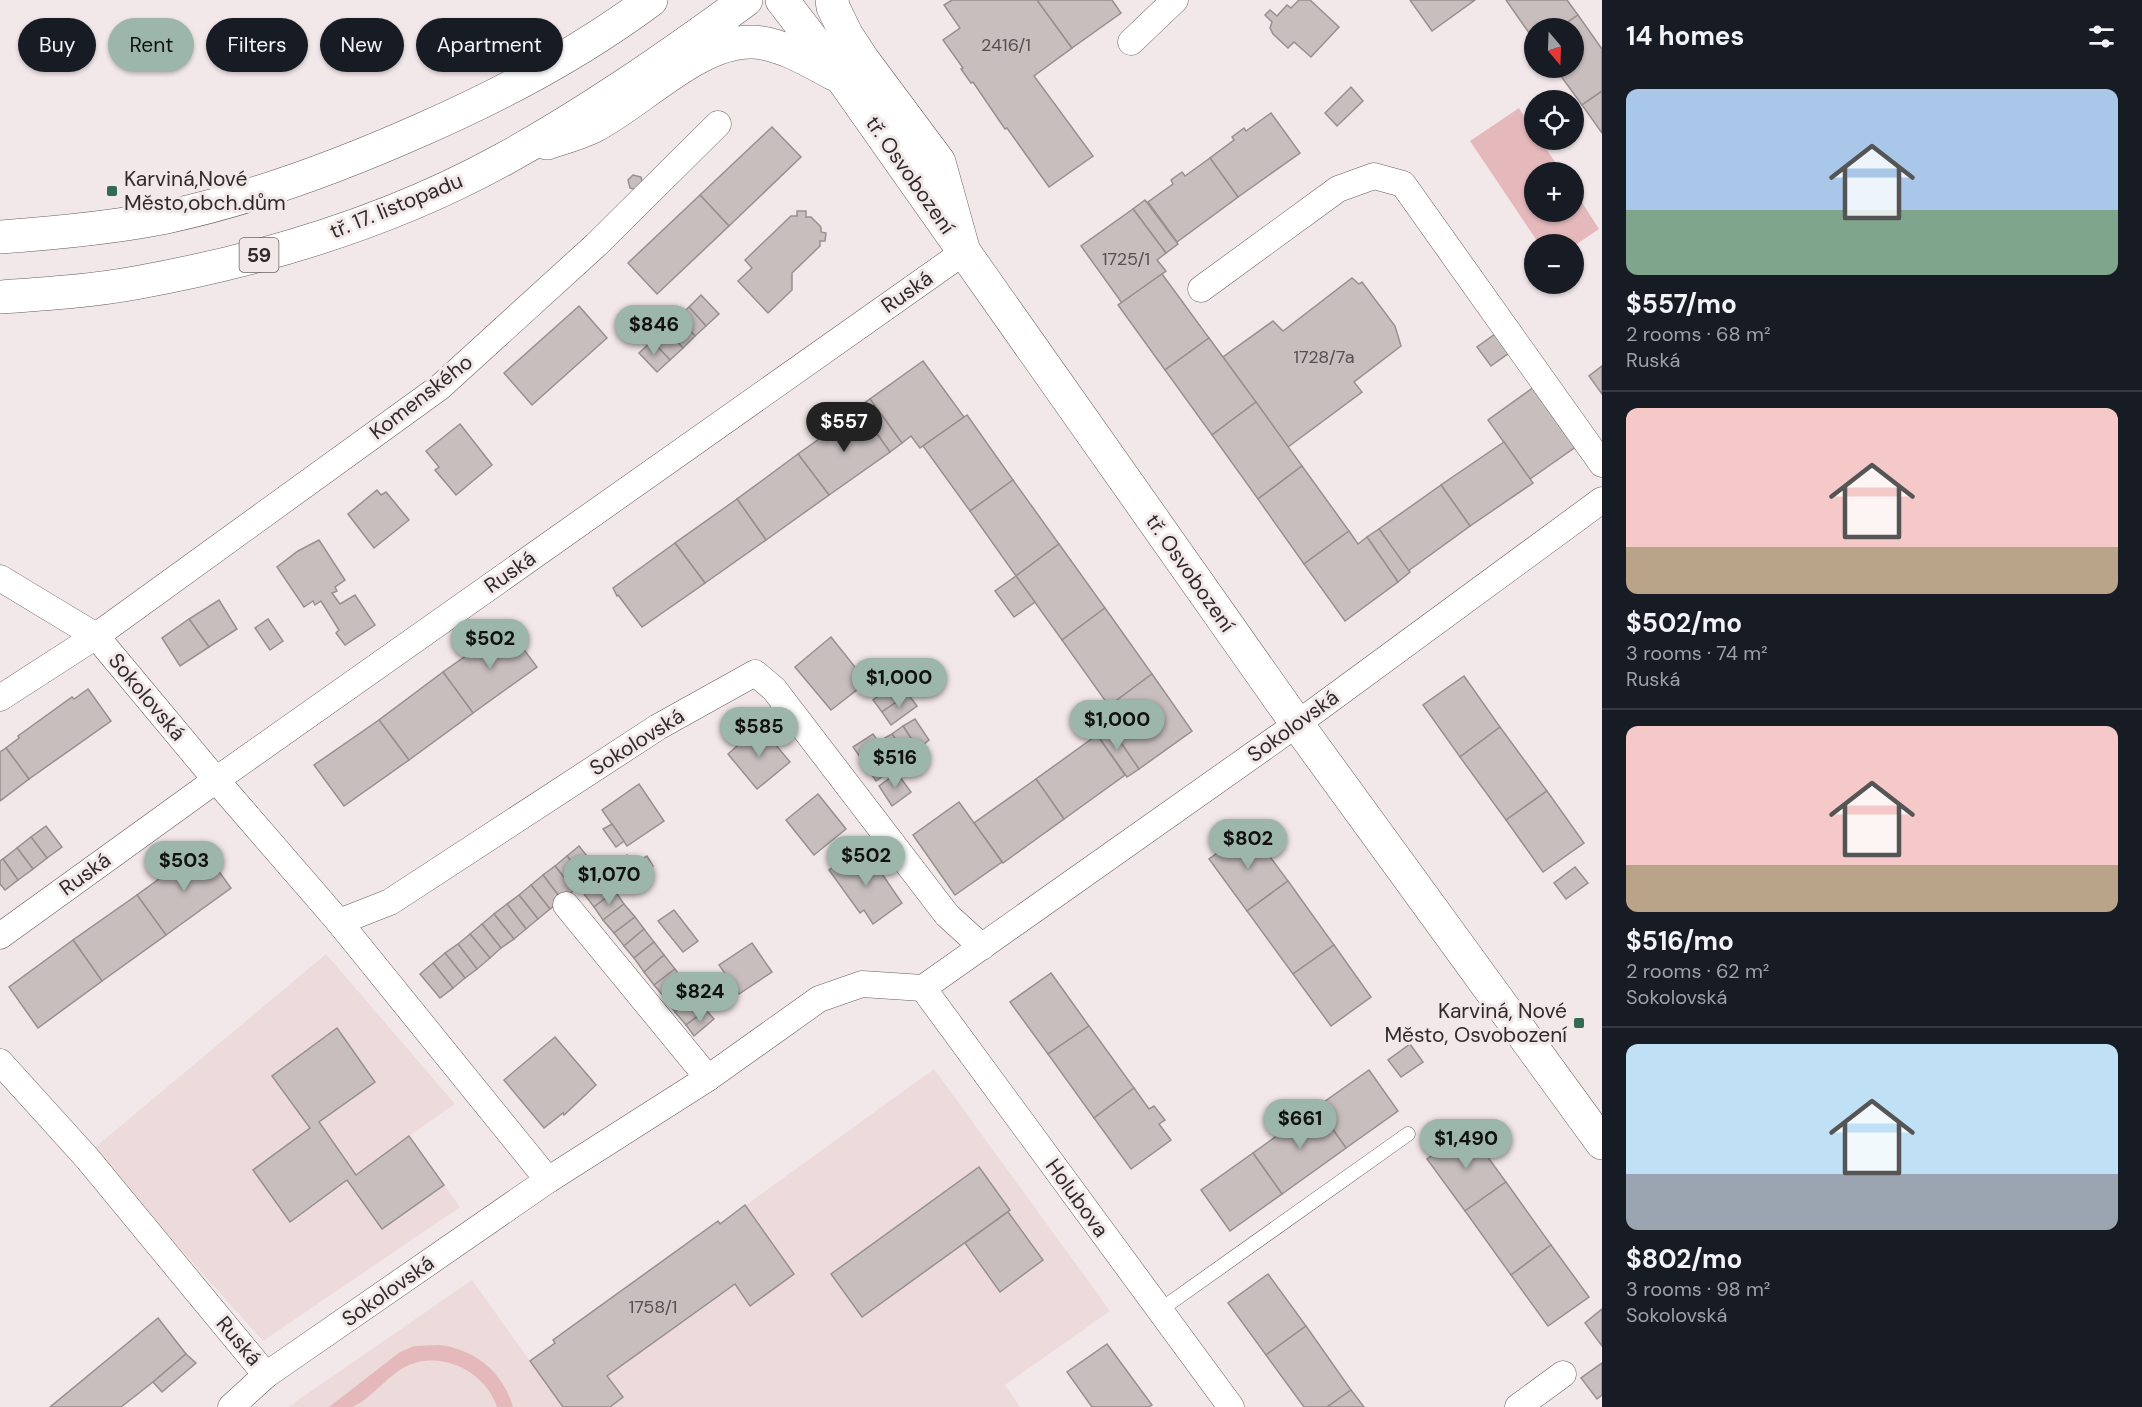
<!DOCTYPE html>
<meta charset="utf-8">
<style>
body{margin:0;font-family:"DM Sans",sans-serif;background:#242831;color:#f1f3f6;height:100vh;display:flex;flex-direction:column;font-size:22px;white-space:nowrap}
*{box-sizing:border-box;margin:0}
p{font-size:20px;color:#9ea1a6}
.icon{flex:none;width:33px;height:33px;fill:none;stroke:currentColor;stroke-width:2;stroke-linecap:round;stroke-linejoin:round}
.map{position:relative;flex:1;overflow:hidden}
.side{display:flex;flex-direction:column;background:#171b24;width:540px}
.side>*{flex:none}
.guide{position:absolute;left:18px;top:18px;width:570px;height:54px;display:flex;gap:12px}
.needle{width:39px;rotate:161deg}
.tools{position:absolute;left:1524px;top:18px;display:grid;gap:12px}
.tools a{display:grid;place-items:center;width:60px;height:60px;border-radius:50%;background:#171b24;box-shadow:0 2px 4px #0004;font-size:30px}
.price{position:absolute;translate:-50% -51px;padding:0 14px;border-radius:21px;background:#9cb6ac;color:#111;font-size:20px;line-height:39px;filter:drop-shadow(0 2px 3px #0008)}
.price::after{content:'';position:absolute;left:50%;top:36px;width:18px;height:14px;margin-left:-9px;background:inherit;clip-path:polygon(0 0,100% 0,50% 100%)}
.price.selected{background:#222;color:#fff}
ul{padding:0;list-style:none}
li{display:grid;align-content:center;gap:12px;height:318px;padding:0 24px}
li+li{border-top:2px solid #363941}
li span{display:grid;place-items:center;height:186px;border-radius:12px;color:#555}
li>.icon{margin-inline-start:auto}
span .icon{width:108px;height:108px;fill:#fffc;stroke-width:1}
li b{font-size:26px}
h2{display:flex;justify-content:space-between;align-items:center;height:72px;padding:0 24px;font-size:26px}
.pill{padding:0 21px;border-radius:27px;background:#171b24;box-shadow:0 2px 4px #0004;font-size:21px;line-height:54px}
.pill.selected{background:#9cb6ac;color:#111}
main{display:flex;flex:1;min-height:0}
.map>svg:first-child{display:block}
.built{fill:#eddadb}
.green{fill:#e5b9bc}
.building{fill:#c8bebe;stroke:#988f8f;stroke-width:1.5}
.lines{fill:none;stroke-linecap:round;stroke-linejoin:round}
.service-casing{stroke:#675e5e;stroke-width:15}
.minor-casing{stroke:#675e5e;stroke-width:27}
.tertiary-casing{stroke:#675e5e;stroke-width:34}
.primary-casing{stroke:#675e5e;stroke-width:34}
.service{stroke:#fff;stroke-width:14}
.minor{stroke:#fff;stroke-width:26}
.tertiary{stroke:#fff;stroke-width:33}
.primary{stroke:#fff;stroke-width:33}
.poi-dot{fill:#336b52;stroke:#f3e8e9;stroke-width:2}
.labels{text-anchor:middle;dominant-baseline:central;stroke-width:6;stroke-linejoin:round;paint-order:stroke}
.number-label{font-size:18px;fill:#555050}
.shield{fill:#f3e8e9;stroke:#6a6464;stroke-width:1.5}
.shield-label{font-size:20px;font-weight:bold;fill:#2f2b2b}
.street-label{font-size:21px;fill:#2f2b2b;stroke:#f3e8e9}
.poi-label{font-size:21px;fill:#2f2b2b;stroke:#f3e8e9;text-anchor:start}
</style>
<main>
<div class="map">
<svg width="1602" height="1407" viewBox="0 0 1602 1407">
<rect width="100%" height="100%" fill="#f3e8e9"/>
<g class="built">
<polygon points="326,954 455,1104 409,1136 460,1207 263,1341 92,1150"/>
<polygon points="934,1069 1110,1311 1005,1385 1020,1407 288,1407 472,1280 530,1361 555,1343 553,1340 718,1221 720,1223 731,1216"/>
</g>
<g class="green">
<polygon points="1519,108 1534,132 1534,140 1540,140 1562,172 1534,172 1534,212 1574,212 1574,190 1599,229 1574,246 1539,244 1470,141"/>
<path d="M439 1345C475 1349 503 1372 513 1407H497C485 1370 438 1348 403 1368 390 1375 364 1404 352 1407 345 1407 336 1407 329 1407L400 1352 414 1346Z"/>
</g>
<g class="building">
<polygon points="952,0 1037,0 1072,48 1034,76 1093,156 1049,187 1007,128 1005,129 973,82 971,83 961,69 963,68 943,40 960,28 944,5"/>
<polygon points="1037,0 1112,0 1121,13 1072,48"/>
<polygon points="1299,0 1310,0 1339,27 1311,57 1294,42 1288,48 1273,34 1270,28 1272,22 1265,15 1270,10 1277,16 1287,5 1291,8"/>
<polygon points="1410,0 1475,0 1432,31"/>
<polygon points="1506,0 1567,0 1578,15 1559,28 1534,28 1534,40"/>
<polygon points="1578,15 1602,49 1602,91 1582,105 1555,68 1574,68 1574,28 1559,28"/>
<polygon points="1351,87 1363,101 1337,126 1325,113"/>
<polygon points="1602,91 1602,133 1582,105"/>
<polygon points="1271,113 1300,153 1238,197 1210,158 1234,140 1232,137 1244,128 1246,131"/>
<polygon points="772,127 801,157 729,226 700,195"/>
<polygon points="1210,158 1238,197 1177,242 1148,202 1173,184 1171,180 1182,172 1185,176"/>
<polygon points="633,175 641,177 643,185 637,190 630,188 628,180"/>
<polygon points="700,195 729,226 657,294 628,263"/>
<polygon points="1145,200 1178,244 1166,253 1133,209"/>
<polygon points="1133,209 1166,253 1157,260 1166,271 1122,303 1081,246"/>
<polygon points="797,211 806,211 806,217 811,217 821,227 821,232 826,233 825,241 820,241 820,246 792,273 792,290 768,313 738,281 752,268 745,260 791,216 797,216"/>
<polygon points="1162,274 1209,338 1165,370 1118,305"/>
<polygon points="1352,278 1359,284 1362,282 1395,326 1401,346 1354,382 1362,392 1288,447 1223,357 1273,321 1283,331"/>
<polygon points="701,295 719,314 706,326 689,307"/>
<polygon points="579,306 607,338 532,405 504,373"/>
<polygon points="689,307 706,326 695,336 678,317"/>
<polygon points="678,317 695,336 683,348 665,329"/>
<polygon points="665,329 683,348 670,360 652,341"/>
<polygon points="1495,334 1509,353 1491,366 1477,347"/>
<polygon points="1209,338 1256,402 1212,435 1165,370"/>
<polygon points="652,341 670,360 657,372 639,353"/>
<polygon points="923,361 964,417 920,448 911,436 902,443 870,399"/>
<polygon points="1602,366 1602,394 1589,376"/>
<polygon points="1534,387 1577,446 1530,479 1488,420"/>
<polygon points="870,399 902,443 890,452 858,407"/>
<polygon points="1256,402 1302,466 1258,499 1212,435"/>
<polygon points="860,410 890,452 829,495 798,454"/>
<polygon points="967,415 1013,480 970,511 923,446"/>
<polygon points="460,424 492,465 456,495 435,470 439,467 426,451"/>
<polygon points="1504,442 1533,483 1470,526 1441,485"/>
<polygon points="798,454 829,495 766,540 737,499"/>
<polygon points="1302,466 1349,531 1304,564 1258,499"/>
<polygon points="1013,480 1059,544 1016,576 970,511"/>
<polygon points="1441,485 1470,526 1408,571 1379,529"/>
<polygon points="377,490 381,495 386,492 409,520 374,548 348,514"/>
<polygon points="737,499 766,540 705,583 675,543"/>
<polygon points="1379,529 1410,572 1398,582 1367,537"/>
<polygon points="1349,531 1358,544 1367,537 1398,582 1345,621 1304,564"/>
<polygon points="319,540 345,580 335,587 337,591 332,593 340,604 355,595 375,625 345,645 336,633 339,630 321,601 315,605 313,601 304,607 277,567 298,551"/>
<polygon points="675,543 705,583 642,627 618,595 617,596 613,588"/>
<polygon points="1059,544 1105,608 1062,640 1016,576"/>
<polygon points="1016,576 1035,602 1014,617 995,591"/>
<polygon points="219,600 237,629 209,647 189,619"/>
<polygon points="1105,608 1152,674 1109,706 1062,640"/>
<polygon points="189,619 209,647 180,666 162,638"/>
<polygon points="268,619 283,641 270,650 255,628"/>
<polygon points="507,627 537,667 473,713 443,672"/>
<polygon points="831,637 867,682 831,710 795,667"/>
<polygon points="443,672 473,713 409,760 379,720"/>
<polygon points="1152,674 1192,731 1139,769 1108,724 1118,718 1109,706"/>
<polygon points="1464,676 1500,727 1460,757 1423,705"/>
<polygon points="898,682 908,694 882,712 873,700"/>
<polygon points="88,689 111,721 29,779 6,748 19,738 18,736 72,697 74,699"/>
<polygon points="908,694 917,706 891,725 882,712"/>
<polygon points="915,719 929,740 918,749 903,726"/>
<polygon points="379,720 409,760 344,806 314,765"/>
<polygon points="1108,724 1139,769 1127,777 1096,733"/>
<polygon points="760,726 790,762 757,789 728,754"/>
<polygon points="903,726 918,749 907,757 892,734"/>
<polygon points="1500,727 1547,791 1506,820 1460,757"/>
<polygon points="873,734 880,744 860,757 853,747"/>
<polygon points="892,734 907,757 896,764 881,740"/>
<polygon points="1097,735 1125,775 1064,819 1036,779"/>
<polygon points="881,740 890,754 868,769 860,757 880,744 878,742"/>
<polygon points="6,748 29,779 0,801 0,752"/>
<polygon points="890,754 898,765 876,781 868,769"/>
<polygon points="897,773 911,792 892,806 879,786"/>
<polygon points="1036,779 1064,819 1003,863 974,823"/>
<polygon points="639,784 664,821 627,846 602,810"/>
<polygon points="1547,791 1584,843 1543,872 1506,820"/>
<polygon points="818,794 846,829 814,855 786,820"/>
<polygon points="959,802 1002,862 955,895 913,835"/>
<polygon points="612,824 624,841 616,847 603,829"/>
<polygon points="46,826 62,847 47,858 31,837"/>
<polygon points="1250,830 1288,881 1247,911 1209,859"/>
<polygon points="31,837 47,858 33,869 17,848"/>
<polygon points="579,846 598,870 586,880 567,856"/>
<polygon points="17,848 33,869 18,880 3,859"/>
<polygon points="202,848 231,888 166,935 137,895"/>
<polygon points="855,852 860,861 869,855 902,903 873,924 864,910 860,913 829,870"/>
<polygon points="627,855 634,863 647,856 653,866 628,882 614,864"/>
<polygon points="567,856 586,880 574,890 555,866"/>
<polygon points="3,859 18,880 5,890 0,884 0,861"/>
<polygon points="555,866 574,890 562,900 543,875"/>
<polygon points="1575,867 1588,883 1566,899 1554,883"/>
<polygon points="543,875 562,900 550,909 531,885"/>
<polygon points="604,878 615,891 594,907 584,894"/>
<polygon points="1288,881 1334,945 1293,974 1247,911"/>
<polygon points="531,885 550,909 538,919 519,895"/>
<polygon points="615,891 624,904 603,920 594,907"/>
<polygon points="137,895 166,935 102,981 73,940"/>
<polygon points="519,895 538,919 526,929 507,904"/>
<polygon points="507,904 526,929 514,939 494,914"/>
<polygon points="624,904 635,917 614,933 603,920"/>
<polygon points="674,910 698,941 683,952 658,921"/>
<polygon points="494,914 514,939 501,948 482,924"/>
<polygon points="635,917 644,929 624,946 614,933"/>
<polygon points="482,924 501,948 490,958 470,934"/>
<polygon points="644,929 654,942 634,958 624,946"/>
<polygon points="470,934 490,958 477,969 458,944"/>
<polygon points="73,940 102,981 38,1028 9,987"/>
<polygon points="654,942 664,955 644,972 634,958"/>
<polygon points="752,943 772,972 739,994 719,965"/>
<polygon points="458,944 477,969 465,978 445,953"/>
<polygon points="1334,945 1371,997 1331,1026 1293,974"/>
<polygon points="445,953 465,978 453,988 433,963"/>
<polygon points="664,955 675,969 654,985 644,972"/>
<polygon points="433,963 453,988 440,998 420,974"/>
<polygon points="675,969 685,983 665,998 654,985"/>
<polygon points="1051,973 1089,1026 1048,1054 1010,1002"/>
<polygon points="685,983 696,996 675,1012 665,998"/>
<polygon points="696,996 706,1010 686,1025 675,1012"/>
<polygon points="706,1010 714,1019 694,1036 686,1025"/>
<polygon points="1089,1026 1134,1088 1094,1118 1048,1054"/>
<polygon points="337,1028 375,1082 319,1122 356,1175 409,1136 444,1185 382,1229 347,1180 290,1222 253,1170 310,1128 272,1076"/>
<polygon points="555,1037 596,1085 564,1115 563,1113 544,1128 504,1080"/>
<polygon points="1410,1044 1423,1062 1401,1077 1388,1060"/>
<polygon points="1369,1070 1398,1111 1346,1148 1317,1107"/>
<polygon points="1134,1088 1149,1109 1154,1106 1165,1120 1159,1124 1171,1140 1131,1169 1094,1118"/>
<polygon points="1317,1107 1346,1148 1282,1194 1253,1153"/>
<polygon points="1468,1130 1506,1182 1465,1211 1427,1159"/>
<polygon points="1253,1153 1282,1194 1230,1231 1201,1190"/>
<polygon points="979,1167 1010,1210 862,1317 831,1274"/>
<polygon points="1506,1182 1551,1245 1511,1275 1465,1211"/>
<polygon points="745,1205 794,1274 750,1306 735,1284 607,1376 623,1397 610,1407 563,1407 530,1361 555,1343 553,1340 718,1221 720,1224"/>
<polygon points="1008,1212 1043,1260 1000,1292 965,1243"/>
<polygon points="1551,1245 1589,1297 1548,1326 1511,1275"/>
<polygon points="1268,1274 1306,1326 1266,1355 1228,1303"/>
<polygon points="1602,1309 1602,1346 1585,1323"/>
<polygon points="158,1318 186,1354 153,1382 121,1407 50,1407"/>
<polygon points="1306,1326 1351,1390 1327,1407 1304,1407 1266,1355"/>
<polygon points="1107,1344 1152,1405 1149,1407 1092,1407 1067,1372"/>
<polygon points="186,1354 196,1363 162,1392 153,1382"/>
<polygon points="1602,1363 1602,1395 1597,1399 1581,1378"/>
<polygon points="1351,1390 1364,1407 1327,1407"/>
</g>
<g class="lines">
<defs>
<polyline id="service" points="1160,1310 1408,1134"/>
<g id="minor">
<polyline points="1131,42 1175,0"/>
<polyline points="1201,289 1338,189 1374,176 1403,184 1602,464"/>
<polyline points="0,578 96,636 216,780 339,922 548,1180"/>
<polyline points="0,698 96,636 440,387 596,245 718,124"/>
<polyline points="566,905 708,1078"/>
<polyline points="339,922 390,902 658,727 755,673 774,689 947,915 982,947"/>
<polyline points="0,936 216,780 964,252"/>
<polyline points="923,988 1231,1407"/>
<polyline points="0,1062 87,1158 266,1375"/>
<polyline points="231,1407 266,1375 548,1180 708,1078 819,999 862,984 923,988 1297,724 1602,500"/>
<polyline points="1518,1407 1563,1374"/>
</g>
<g id="tertiary">
<polyline points="782,0 841,77 1297,724 1602,1143"/>
<path d="M547 143C562 138 580 133 594 126 641 102 699 39 754 42 782 44 810 61 834 74"/>
</g>
<g id="primary">
<polyline points="832,0 833,7 846,34 863,60 939,162 964,252"/>
<path d="M0 237C56 233 112 228 166 217 255 198 340 166 423 129 503 94 581 52 651 0"/>
<path d="M0 297C45 294 91 291 135 283 263 260 390 222 504 159 589 112 668 57 746 0"/>
</g>
</defs>
<use href="#service" class="service-casing"/>
<use href="#minor" class="minor-casing"/>
<use href="#tertiary" class="tertiary-casing"/>
<use href="#primary" class="primary-casing"/>
<use href="#service" class="service"/>
<use href="#minor" class="minor"/>
<use href="#tertiary" class="tertiary"/>
<use href="#primary" class="primary"/>
</g>
<g class="poi-dot">
<rect x="106" y="185" width="12" height="12" rx="3"/>
<rect x="1573" y="1017" width="12" height="12" rx="3"/>
</g>
<g class="labels">
<g class="number-label">
<text x="1006" y="45">2416/1</text>
<text x="1126" y="259">1725/1</text>
<text x="1324" y="357">1728/7a</text>
<text x="653" y="1307">1758/1</text>
</g>
<rect class="shield" x="239.5" y="238" width="39" height="34" rx="4.5"/>
<g class="shield-label">
<text x="259" y="255">59</text>
</g>
<g class="street-label">
<text transform="translate(910 175) rotate(55)">tř. Osvobození</text>
<text transform="translate(396 206) rotate(-22)">tř. 17. listopadu</text>
<text transform="translate(907 292) rotate(-35)">Ruská</text>
<text transform="translate(421 397) rotate(-38)">Komenského</text>
<text transform="translate(510 572) rotate(-35)">Ruská</text>
<text transform="translate(1190 573) rotate(55)">tř. Osvobození</text>
<text transform="translate(147 697) rotate(50)">Sokolovská</text>
<text transform="translate(1293 726) rotate(-36)">Sokolovská</text>
<text transform="translate(637 742) rotate(-32)">Sokolovská</text>
<text transform="translate(85 874) rotate(-36)">Ruská</text>
<text transform="translate(1077 1198) rotate(54)">Holubova</text>
<text transform="translate(388 1291) rotate(-35)">Sokolovská</text>
<text transform="translate(239 1341) rotate(50)">Ruská</text>
</g>
<g class="poi-label">
<text x="124" y="179">Karviná,Nové<tspan x="124" dy="24">Město,obch.dům</tspan></text>
<text x="1567" y="1011" text-anchor="end">Karviná, Nové<tspan x="1567" dy="24">Město, Osvobození</tspan></text>
</g>
</g>
</svg>
<div class="tools">
<a><svg class="needle" viewBox="-14 -14 28 28"><path d="M0-13l5 13h-10z" fill="#e53935"/><path d="M0 13l5-13h-10z" fill="#9ea1a6"/></svg></a>
<a><svg class="icon" aria-label="locate" viewBox="0 0 24 24"><circle cx="12" cy="12" r="6"/><path d="M12 2v4M12 18v4M2 12h4M18 12h4"/></svg></a>
<a>+</a>
<a>−</a>
</div>
<b class="price" style="left:654px;top:356px">$846</b>
<b class="price selected" style="left:844px;top:453px">$557</b>
<b class="price" style="left:490px;top:670px">$502</b>
<b class="price" style="left:899px;top:709px">$1,000</b>
<b class="price" style="left:1117px;top:751px">$1,000</b>
<b class="price" style="left:759px;top:758px">$585</b>
<b class="price" style="left:895px;top:789px">$516</b>
<b class="price" style="left:1248px;top:870px">$802</b>
<b class="price" style="left:866px;top:887px">$502</b>
<b class="price" style="left:184px;top:892px">$503</b>
<b class="price" style="left:609px;top:906px">$1,070</b>
<b class="price" style="left:700px;top:1023px">$824</b>
<b class="price" style="left:1300px;top:1150px">$661</b>
<b class="price" style="left:1466px;top:1170px">$1,490</b>
<div class="guide">
<a class="pill">Buy</a>
<a class="pill selected">Rent</a>
<a class="pill">Filters</a>
<a class="pill">New</a>
<a class="pill">Apartment</a>
</div>
</div>
<section class="side">
<h2>14 homes<svg class="icon" aria-label="filters" viewBox="0 0 24 24"><path d="M4 7h16M4 17h16"/><circle cx="9" cy="7" r="2"/><circle cx="15" cy="17" r="2"/></svg></h2>
<ul>
<li><span style="background:linear-gradient(#a9c7e8 65%,#7fa58c 0)"><svg class="icon" aria-label="home" viewBox="0 0 24 24"><path d="M3 11l9-7 9 7M6 9v11h12V9"/></svg></span><div><b>$557/mo</b><p>2 rooms · 68 m²</p><p>Ruská</p></div></li>
<li><span style="background:linear-gradient(#f6c9c9 75%,#b9a48a 0)"><svg class="icon" aria-label="home" viewBox="0 0 24 24"><path d="M3 11l9-7 9 7M6 9v11h12V9"/></svg></span><div><b>$502/mo</b><p>3 rooms · 74 m²</p><p>Ruská</p></div></li>
<li><span style="background:linear-gradient(#f6c9c9 75%,#b9a48a 0)"><svg class="icon" aria-label="home" viewBox="0 0 24 24"><path d="M3 11l9-7 9 7M6 9v11h12V9"/></svg></span><div><b>$516/mo</b><p>2 rooms · 62 m²</p><p>Sokolovská</p></div></li>
<li><span style="background:linear-gradient(#bfe0f5 70%,#9aa5b1 0)"><svg class="icon" aria-label="home" viewBox="0 0 24 24"><path d="M3 11l9-7 9 7M6 9v11h12V9"/></svg></span><div><b>$802/mo</b><p>3 rooms · 98 m²</p><p>Sokolovská</p></div></li>
</ul>
</section>
</main>
